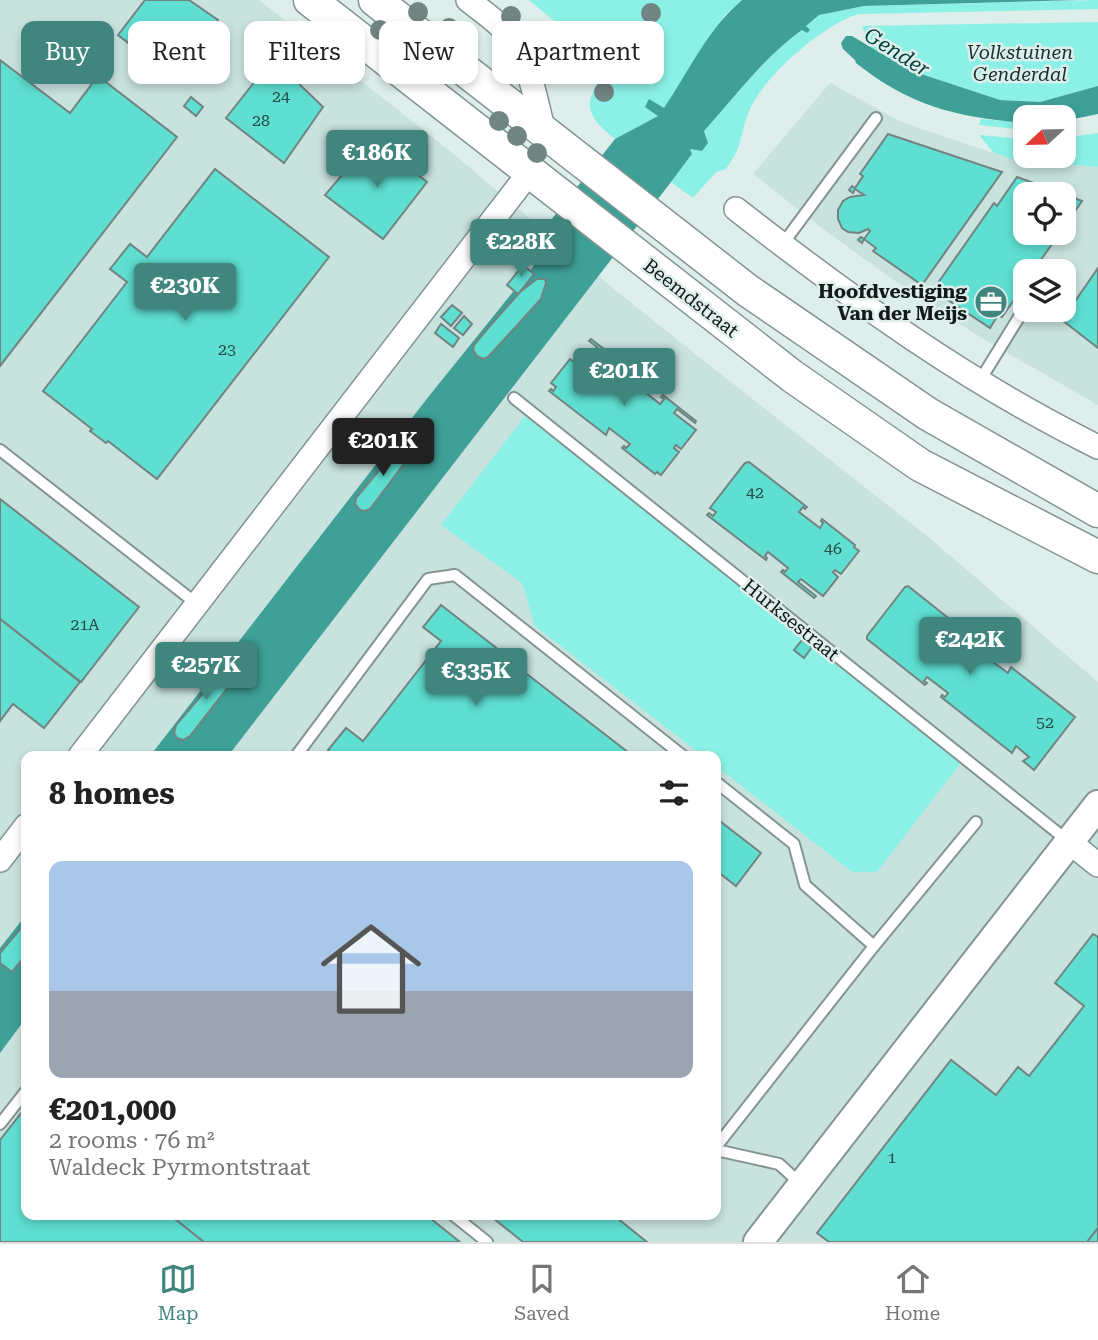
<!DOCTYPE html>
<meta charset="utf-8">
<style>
body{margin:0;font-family:"Roboto Serif",serif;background:#f2f2f2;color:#222;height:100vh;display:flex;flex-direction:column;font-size:26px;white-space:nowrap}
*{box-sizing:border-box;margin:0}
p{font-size:23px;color:#767676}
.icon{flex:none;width:38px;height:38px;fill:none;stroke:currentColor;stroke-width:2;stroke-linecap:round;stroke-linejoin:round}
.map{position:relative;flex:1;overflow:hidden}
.side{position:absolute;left:21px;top:751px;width:700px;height:469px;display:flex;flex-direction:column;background:#fff;border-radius:14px;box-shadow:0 4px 10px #0003}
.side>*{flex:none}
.banner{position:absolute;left:21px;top:21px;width:700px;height:63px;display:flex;gap:14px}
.needle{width:46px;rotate:248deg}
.tools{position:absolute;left:1013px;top:105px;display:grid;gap:14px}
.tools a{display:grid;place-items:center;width:63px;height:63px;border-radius:14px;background:#fff;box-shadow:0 4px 10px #0003;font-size:35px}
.price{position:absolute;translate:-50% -60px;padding:0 16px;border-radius:7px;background:#40867f;color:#fff;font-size:23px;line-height:46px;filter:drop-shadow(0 2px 4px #0008)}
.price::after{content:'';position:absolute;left:50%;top:42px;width:21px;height:16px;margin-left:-10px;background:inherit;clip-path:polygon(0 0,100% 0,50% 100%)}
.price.active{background:#222;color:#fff}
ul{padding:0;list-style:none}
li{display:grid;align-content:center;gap:14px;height:371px;padding:0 28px}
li+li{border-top:2px solid #e0e0e0}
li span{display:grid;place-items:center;height:217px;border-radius:14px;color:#555}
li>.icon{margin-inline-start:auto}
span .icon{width:126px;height:126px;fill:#fffc;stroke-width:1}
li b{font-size:30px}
h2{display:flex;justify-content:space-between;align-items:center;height:84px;padding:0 28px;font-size:30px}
.chip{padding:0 24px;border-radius:14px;background:#fff;box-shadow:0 4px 10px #0003;font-size:24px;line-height:63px}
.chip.active{background:#40867f;color:#fff}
.tabs{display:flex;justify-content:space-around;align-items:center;height:98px;border-top:2px solid #e0e0e0;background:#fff;font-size:19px;color:#767676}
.tabs a{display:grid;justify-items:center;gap:4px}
.tabs .active{color:#40867f}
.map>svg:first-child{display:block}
.built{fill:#c8e2de;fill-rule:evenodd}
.green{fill:#8bf1e6}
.water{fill:#3ea097}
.building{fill:#5edfd2;stroke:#738380;stroke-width:2}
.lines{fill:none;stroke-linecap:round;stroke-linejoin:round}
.service-casing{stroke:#849492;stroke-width:14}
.minor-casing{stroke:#849492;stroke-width:26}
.tertiary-casing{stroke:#849492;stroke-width:32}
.secondary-casing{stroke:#849492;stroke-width:35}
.service{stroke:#fff;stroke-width:10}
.minor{stroke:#fff;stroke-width:23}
.tertiary{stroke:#fff;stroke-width:28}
.secondary{stroke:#fff;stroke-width:32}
.tree{fill:#718582}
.labels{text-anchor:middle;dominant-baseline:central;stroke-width:5;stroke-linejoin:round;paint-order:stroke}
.number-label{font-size:16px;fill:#264b47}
.park-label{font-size:19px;font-style:italic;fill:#182f2c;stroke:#ddeeeb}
.poi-label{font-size:19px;font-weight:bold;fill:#131a19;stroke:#ddeeeb;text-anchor:end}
.street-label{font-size:19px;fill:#131a19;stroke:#ddeeeb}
.water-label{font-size:21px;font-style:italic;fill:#003f3a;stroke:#ddeeeb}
</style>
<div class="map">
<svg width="1098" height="1242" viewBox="0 0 1098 1242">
<rect width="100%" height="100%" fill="#ddeeeb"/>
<g class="built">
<path d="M0 0H259L456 156 604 281 690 350 927 536 1098 682V1242H0ZM26 756H716V1214H26Z"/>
<path d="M830 83 901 122 1011 159 1098 167V405L985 340 916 296 831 235 753 174ZM1026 194H1064V233H1026ZM1026 271H1064V310H1026Z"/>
</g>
<g class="green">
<path d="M529 0H742L725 15 664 109 647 108 658 116 615 139C584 114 583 103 605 71L600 67 606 58 570 34 567 38 553 20Z"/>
<path d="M1098 0V9L858 14C823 25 765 75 750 109 745 120 743 133 739 145 736 154 731 161 726 169L716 172 693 198 671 182 692 154 689 149 702 151 708 143 704 131C735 97 765 57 802 30L806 33V26L819 15 864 6Z"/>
<polygon points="1098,22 1098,86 1040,102 1000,100 909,70 889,60 871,48 862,26"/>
<polygon points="981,119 1025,123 1025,130 979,125"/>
<polygon points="1098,133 1098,167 1011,159 994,153 979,135 1025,139 1026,156 1064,156 1064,138"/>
<polygon points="525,416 963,760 877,872 852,872 716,766 716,756 703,756 535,626 522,583 441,525"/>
</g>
<g class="water">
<path d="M742 0H1079L864 6 819 15 806 26 810 30 807 33 802 30C764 57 735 97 704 131L708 143 702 151 690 149 692 154 671 182 228 756H150L429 396 533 267 540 234 615 139 658 116 645 107 649 99 664 108C690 70 706 31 742 0Z"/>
<path d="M846 36H852L909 70 1000 100 1040 102 1098 86V114L1064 121V117H1026L1025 123C957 117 911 107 856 63L855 60 843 49 841 43Z"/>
<polygon points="26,915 26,1018 0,1053 0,948"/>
</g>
<g class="building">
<polygon points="145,0 189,0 218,20 173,78 118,35"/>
<polygon points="0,60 70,113 98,76 177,137 0,366"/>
<polygon points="271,61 295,80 323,107 284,163 226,118"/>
<polygon points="191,97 203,107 196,116 184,106"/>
<polygon points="888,134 1002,172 922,285 873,251 876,248 864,239 862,243 858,240 861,237 864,239 870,231 868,229 859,233 848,232 842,228 838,219 838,210 843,201 850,197 864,195 855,189 853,193 849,190 852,186 855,188 863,176 860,174"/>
<polygon points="369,143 403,163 427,182 383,239 325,195"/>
<polygon points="215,169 329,257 157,479 108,441 106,443 90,431 92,429 43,391 127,282 110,269 130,244 147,257"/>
<polygon points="1017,177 1064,194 1026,194 1026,233 1060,233 1033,271 1026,271 1026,283 1002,317 998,315 990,328 933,290 994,203 997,206"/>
<polygon points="1064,194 1082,201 1064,227"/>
<polygon points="523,265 534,274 518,294 507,285"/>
<polygon points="1098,268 1098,348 1062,320"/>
<polygon points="537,279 545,279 546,283 541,299 488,357 483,359 477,356 473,350 474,345 483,334 520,292"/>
<polygon points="452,305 462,313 451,326 441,317"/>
<polygon points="464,316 472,324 463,335 454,328"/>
<polygon points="441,324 459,338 453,347 435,333"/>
<polygon points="591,339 648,383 646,385 643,383 640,388 660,404 664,399 661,397 663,395 696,421 695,423 677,409 674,413 696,430 681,449 676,445 674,448 679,452 661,475 657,472 655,474 622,448 624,446 626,448 630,444 609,428 606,435 549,391 551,389 553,391 556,387 551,383 570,359 581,367 597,347 589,341"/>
<polygon points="402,443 408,445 412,453 370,509 365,511 360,510 355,504 356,498"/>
<polygon points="749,462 807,507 805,509 803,507 799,512 820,528 823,523 821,521 822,519 855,545 854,547 859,551 841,574 835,570 833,572 838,577 823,596 801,579 798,582 816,596 814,598 781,572 783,570 785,572 788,568 768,552 765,556 767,558 766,560 707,515 709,513 713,516 716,512 710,508 745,463"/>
<polygon points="0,499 139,607 81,682 0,619"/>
<polygon points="908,586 966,632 965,634 962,632 959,636 979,652 983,648 980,646 982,644 998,657 993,662 1008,673 1011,667 1075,717 1034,770 1023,761 1029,757 1016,746 1012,753 941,697 942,695 945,697 948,693 927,677 924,681 927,683 925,685 867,639 867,636 905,587"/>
<polygon points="441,605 521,667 519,668 633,756 337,756 328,750 346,728 363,741 441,641 423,627"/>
<polygon points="0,619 80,682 44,728 13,704 0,721"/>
<polygon points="802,640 812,647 804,658 794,650"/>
<polygon points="238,662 239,669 235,678 190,736 183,740 177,738 174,733 176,725 224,669 231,663"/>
<polygon points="716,818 761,853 736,886 718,872 716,875"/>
<polygon points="26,922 26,955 12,972 0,963 0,953"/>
<polygon points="1093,934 1098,937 1098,1228 1087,1242 829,1242 817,1233 951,1060 996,1095 1018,1067 1029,1076 1084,1006 1055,983"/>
<polygon points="26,1107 26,1214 169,1214 204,1242 0,1242 0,1140"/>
<polygon points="169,1214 425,1214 460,1242 204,1242"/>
<polygon points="488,1214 612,1214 647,1242 523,1242"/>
<polygon points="1098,1228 1098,1242 1087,1242"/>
</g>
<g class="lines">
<defs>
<g id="service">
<polyline points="782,245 876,118"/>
<polyline points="979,382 1021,314"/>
<polyline points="514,398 1068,841"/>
<polyline points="0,450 197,604"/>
<polyline points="296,756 428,579 455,575 683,756"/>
<polyline points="716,782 794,844 805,885 874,946 716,1147"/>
<polyline points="874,946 976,822"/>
<polyline points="0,1124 26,1091"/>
<polyline points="716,1150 779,1164 802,1185"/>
<polyline points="452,1214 487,1242"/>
</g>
<g id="minor">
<path d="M468 0C483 12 501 24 513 39 529 60 537 106 544 132"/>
<path d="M736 209C850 298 968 383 1098 447"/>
<polyline points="80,756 529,173"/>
<polyline points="1068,841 1098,865"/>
<polyline points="0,860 26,826"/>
</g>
<polyline id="tertiary" points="758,1242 1098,805"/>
<g id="secondary">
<polyline points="310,0 792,376 920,465 1098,557"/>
<polyline points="375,0 747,290 928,414 1098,511"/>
</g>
</defs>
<use href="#service" class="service-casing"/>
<use href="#minor" class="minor-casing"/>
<use href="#tertiary" class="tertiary-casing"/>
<use href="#secondary" class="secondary-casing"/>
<use href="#service" class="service"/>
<use href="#minor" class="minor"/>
<use href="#tertiary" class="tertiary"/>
<use href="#secondary" class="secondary"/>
</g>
<g class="tree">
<circle cx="418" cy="12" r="10"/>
<circle cx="651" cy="13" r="10"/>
<circle cx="511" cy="16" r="10"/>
<circle cx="449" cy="28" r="10"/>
<circle cx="380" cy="30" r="10"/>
<circle cx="596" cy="35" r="10"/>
<circle cx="632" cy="37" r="10"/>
<circle cx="538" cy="42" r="10"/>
<circle cx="407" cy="52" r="10"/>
<circle cx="551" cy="65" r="10"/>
<circle cx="604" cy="92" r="10"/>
<circle cx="499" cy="121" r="10"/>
<circle cx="517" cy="136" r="10"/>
<circle cx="537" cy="153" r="10"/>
</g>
<defs>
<symbol id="office-disc" viewBox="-11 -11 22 22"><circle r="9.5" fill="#40867f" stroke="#ddeeeb"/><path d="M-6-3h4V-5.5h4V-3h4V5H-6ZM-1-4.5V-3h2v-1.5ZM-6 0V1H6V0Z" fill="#fff"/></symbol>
</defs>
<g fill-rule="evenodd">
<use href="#office-disc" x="972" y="283" width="38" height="38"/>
</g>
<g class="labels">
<g class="number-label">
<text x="281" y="96">24</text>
<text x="261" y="120">28</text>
<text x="227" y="349">23</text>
<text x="755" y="492">42</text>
<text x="833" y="548">46</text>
<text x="85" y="624">21A</text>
<text x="1045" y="722">52</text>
<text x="892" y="1157">1</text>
</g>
<g class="park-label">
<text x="1020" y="52">Volkstuinen<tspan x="1020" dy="22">Genderdal</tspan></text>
</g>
<g class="poi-label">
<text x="967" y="291">Hoofdvestiging<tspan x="967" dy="22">Van der Meijs</tspan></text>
</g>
<g class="street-label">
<text transform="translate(691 298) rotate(38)">Beemdstraat</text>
<text transform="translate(791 620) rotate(39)">Hurksestraat</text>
</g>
<g class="water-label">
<text transform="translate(897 52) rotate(32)">Gender</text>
</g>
</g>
</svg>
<div class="tools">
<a><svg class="needle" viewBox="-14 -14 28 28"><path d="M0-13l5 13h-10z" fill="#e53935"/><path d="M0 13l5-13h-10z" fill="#767676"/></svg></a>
<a><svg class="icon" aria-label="locate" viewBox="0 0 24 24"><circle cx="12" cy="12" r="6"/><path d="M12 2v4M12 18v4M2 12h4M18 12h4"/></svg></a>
<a><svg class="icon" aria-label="layers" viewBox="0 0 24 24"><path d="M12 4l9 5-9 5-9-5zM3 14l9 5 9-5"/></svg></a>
</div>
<b class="price" style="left:377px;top:190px">€186K</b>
<b class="price" style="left:521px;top:279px">€228K</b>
<b class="price" style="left:185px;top:323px">€230K</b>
<b class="price" style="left:624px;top:408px">€201K</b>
<b class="price active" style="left:383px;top:478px">€201K</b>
<b class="price" style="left:970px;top:677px">€242K</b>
<b class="price" style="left:206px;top:702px">€257K</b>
<b class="price" style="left:476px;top:708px">€335K</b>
<div class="banner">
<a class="chip active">Buy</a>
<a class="chip">Rent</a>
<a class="chip">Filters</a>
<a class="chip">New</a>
<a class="chip">Apartment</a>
</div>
<section class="side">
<h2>8 homes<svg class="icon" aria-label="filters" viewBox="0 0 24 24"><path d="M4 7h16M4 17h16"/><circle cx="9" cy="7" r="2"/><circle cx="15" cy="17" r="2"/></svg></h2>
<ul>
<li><span style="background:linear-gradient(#a9c7e8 60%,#9aa5b1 0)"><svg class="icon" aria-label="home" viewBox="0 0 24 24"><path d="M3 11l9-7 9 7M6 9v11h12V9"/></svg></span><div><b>€201,000</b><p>2 rooms · 76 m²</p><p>Waldeck Pyrmontstraat</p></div></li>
</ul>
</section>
</div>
<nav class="tabs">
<a class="active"><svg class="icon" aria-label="map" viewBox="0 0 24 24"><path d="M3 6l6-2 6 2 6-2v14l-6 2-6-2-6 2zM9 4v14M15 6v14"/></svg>Map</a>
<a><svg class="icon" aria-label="saved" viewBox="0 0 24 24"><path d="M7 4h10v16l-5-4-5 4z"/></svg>Saved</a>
<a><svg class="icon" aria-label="home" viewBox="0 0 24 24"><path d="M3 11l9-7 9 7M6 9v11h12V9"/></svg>Home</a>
</nav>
